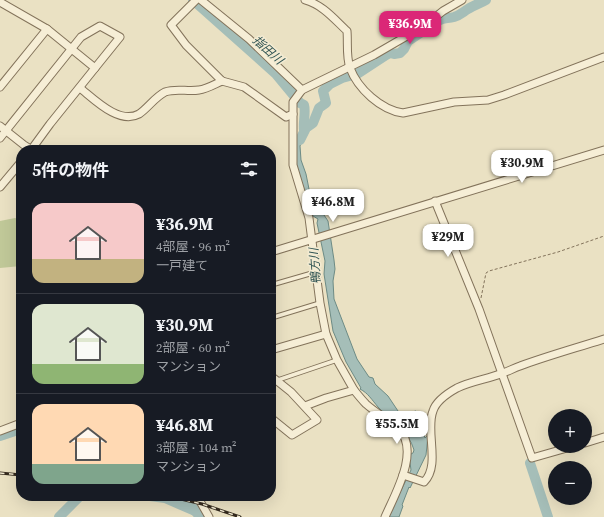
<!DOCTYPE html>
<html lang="ja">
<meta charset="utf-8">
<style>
body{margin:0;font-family:"Source Serif 4","Noto Sans JP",serif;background:#242831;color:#f1f3f6;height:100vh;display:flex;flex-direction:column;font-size:15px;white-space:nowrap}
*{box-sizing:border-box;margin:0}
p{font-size:13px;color:#9ea1a6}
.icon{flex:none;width:22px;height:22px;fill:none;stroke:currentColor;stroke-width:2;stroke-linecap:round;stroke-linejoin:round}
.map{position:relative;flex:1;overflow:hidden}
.sheet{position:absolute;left:16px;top:145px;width:260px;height:356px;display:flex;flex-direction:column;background:#171b24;border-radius:16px;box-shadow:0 4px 16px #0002}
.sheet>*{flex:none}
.controls{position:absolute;left:548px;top:409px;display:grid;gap:8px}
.controls a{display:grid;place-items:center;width:44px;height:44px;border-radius:50%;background:#171b24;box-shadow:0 4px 16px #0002;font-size:20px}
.price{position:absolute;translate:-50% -34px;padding:0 9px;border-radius:8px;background:#fff;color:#222;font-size:13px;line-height:26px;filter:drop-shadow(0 1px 2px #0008)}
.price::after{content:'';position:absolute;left:50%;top:24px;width:12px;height:9px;margin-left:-6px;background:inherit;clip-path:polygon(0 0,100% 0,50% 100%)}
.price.selected{background:#db2777;color:#fff}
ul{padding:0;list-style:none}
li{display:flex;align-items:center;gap:12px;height:100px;padding:0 16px}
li+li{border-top:1px solid #363941}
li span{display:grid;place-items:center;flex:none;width:112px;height:80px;border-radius:12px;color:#555}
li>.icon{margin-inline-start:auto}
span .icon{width:48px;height:48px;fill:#fffc;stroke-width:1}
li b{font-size:17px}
h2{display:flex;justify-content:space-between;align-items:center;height:48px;padding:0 16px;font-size:17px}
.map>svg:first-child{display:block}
.green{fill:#c0c898}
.water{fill:#a5beb8;stroke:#6d8b85}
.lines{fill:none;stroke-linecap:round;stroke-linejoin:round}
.river{stroke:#a5beb8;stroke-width:10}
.service-casing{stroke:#83735b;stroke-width:5.5}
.minor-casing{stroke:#83735b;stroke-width:9}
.path{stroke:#83735b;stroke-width:1;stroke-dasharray:3 2;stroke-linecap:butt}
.service{stroke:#f6eed6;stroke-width:3.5}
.minor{stroke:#f6eed6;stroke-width:7}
.rail-casing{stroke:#342a1e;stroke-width:3}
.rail{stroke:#f3ebd2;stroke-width:1.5;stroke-dasharray:4.5;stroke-linecap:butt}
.labels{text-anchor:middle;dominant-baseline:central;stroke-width:3;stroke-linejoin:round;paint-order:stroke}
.water-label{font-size:12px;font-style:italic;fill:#2f5352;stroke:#f3ebd2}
</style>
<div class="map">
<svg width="604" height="517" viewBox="0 0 604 517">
<rect width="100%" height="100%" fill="#eae1c3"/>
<polygon class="green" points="15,218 21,220 21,266 0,268 0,221"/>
<path class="water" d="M303 127 307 129 300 146 301 160 306 174 310 194 316 209 324 215 328 221 334 260 335 269 333 281 334 299 357 359 369 377 373 378 375 384 388 396 402 417 410 422 413 418 412 412 416 411C417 415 419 416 421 420 423 425 423 433 425 438L427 436H428L426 455 410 488 409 487 402 505 403 506 399 517H388L411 470 409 455 413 453 414 450C409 431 390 420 378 407 372 400 368 393 360 389L361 388 346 362 333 331 324 274 325 261 317 223 318 219 313 216 312 213C304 191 293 169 296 145 297 140 301 133 303 127Z"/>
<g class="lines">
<g class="river">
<path d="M193 0 276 74 300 103 304 105C306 111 303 122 304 130"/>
<path d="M300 140 306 128 313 123 319 108 326 103 323 91 330 84 342 78 357 74 386 55 390 53 394 54 400 53 404 49 408 41 438 21C445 17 447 19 454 17 460 15 463 12 468 9 474 5 481 3 486 0"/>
<polyline points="0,436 21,429"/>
<polyline points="530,463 548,517"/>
<polyline points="150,496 165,498 195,511"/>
<polyline points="184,496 200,517"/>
<polyline points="59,517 80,496"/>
</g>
<defs>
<g id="service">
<polyline points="271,285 316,272"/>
<polyline points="271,318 320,303"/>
<polyline points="278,380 337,360"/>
</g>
<g id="minor">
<polyline points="196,0 171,25 186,45 222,81 244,87 286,117 293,114"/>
<polyline points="201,0 249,39 302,90"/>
<path d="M305 0C323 5 334 19 347 31 348 42 346 57 350 68 358 89 381 110 403 113L454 102 488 100 504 95 604 57"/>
<polyline points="0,2 47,29 95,68 50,124 31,150"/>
<polyline points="0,87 47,29"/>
<path d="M80 88C94 99 119 125 139 114 148 108 155 97 165 92 176 88 188 92 199 90 207 89 215 84 222 81"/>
<polyline points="0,126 24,145 32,150"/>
<polyline points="0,138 81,37 100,26 120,37 95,68"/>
<polyline points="0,187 21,162"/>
<polyline points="435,201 479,309 532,458 574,446"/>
<polyline points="271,252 604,150"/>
<polyline points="271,350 326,334"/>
<polyline points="271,376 291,392 317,420 292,435 271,418"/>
<path d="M354 390C358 395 362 400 366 404 376 413 388 419 398 428 421 450 395 494 385 517"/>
<polyline points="305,406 326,398 354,390 337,360 326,334 320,303 309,218 293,165 293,102 302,90 374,55 424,26 443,11 462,0"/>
<polyline points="0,431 21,423"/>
<polyline points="585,443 604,437"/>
<path d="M403 475 424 482C441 465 425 431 433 411 436 401 448 393 457 388 471 381 488 379 503 373 509 371 514 368 520 366 547 356 576 348 604 339"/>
<polyline points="197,496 209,517"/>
</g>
</defs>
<use href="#service" class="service-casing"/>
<use href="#minor" class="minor-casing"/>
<polyline class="path" points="481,298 486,273 489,271 558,252 604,236"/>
<use href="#service" class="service"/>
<use href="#minor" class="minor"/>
<defs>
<g id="rail">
<polyline points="0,473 21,475"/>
<polyline points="168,496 202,504 240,517"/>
</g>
</defs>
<use href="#rail" class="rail-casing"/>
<use href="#rail" class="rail"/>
</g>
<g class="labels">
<g class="water-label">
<text transform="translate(268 50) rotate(42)">指田川</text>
<text transform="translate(315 266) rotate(-94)">鴨方川</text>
</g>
</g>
</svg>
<div class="controls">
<a>+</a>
<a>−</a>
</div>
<b class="price selected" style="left:410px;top:45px">¥36.9M</b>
<b class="price" style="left:522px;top:184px">¥30.9M</b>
<b class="price" style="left:333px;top:223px">¥46.8M</b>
<b class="price" style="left:448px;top:258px">¥29M</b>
<b class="price" style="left:397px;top:445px">¥55.5M</b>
<section class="sheet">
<h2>5件の物件<svg class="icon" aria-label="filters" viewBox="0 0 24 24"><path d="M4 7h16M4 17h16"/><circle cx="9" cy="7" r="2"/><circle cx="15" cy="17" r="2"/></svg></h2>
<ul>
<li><span style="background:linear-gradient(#f6c9c9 70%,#c2b280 0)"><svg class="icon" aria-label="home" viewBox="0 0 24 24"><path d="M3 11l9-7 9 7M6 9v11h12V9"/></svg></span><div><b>¥36.9M</b><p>4部屋 · 96 m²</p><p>一戸建て</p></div></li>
<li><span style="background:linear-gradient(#dfe7d0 75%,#8fb573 0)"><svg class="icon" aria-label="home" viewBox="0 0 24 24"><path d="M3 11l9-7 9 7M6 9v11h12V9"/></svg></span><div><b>¥30.9M</b><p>2部屋 · 60 m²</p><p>マンション</p></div></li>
<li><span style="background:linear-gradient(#ffd9b3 75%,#7fa58c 0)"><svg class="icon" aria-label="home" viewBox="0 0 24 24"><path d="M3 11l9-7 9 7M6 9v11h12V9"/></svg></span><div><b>¥46.8M</b><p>3部屋 · 104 m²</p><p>マンション</p></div></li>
</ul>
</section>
</div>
